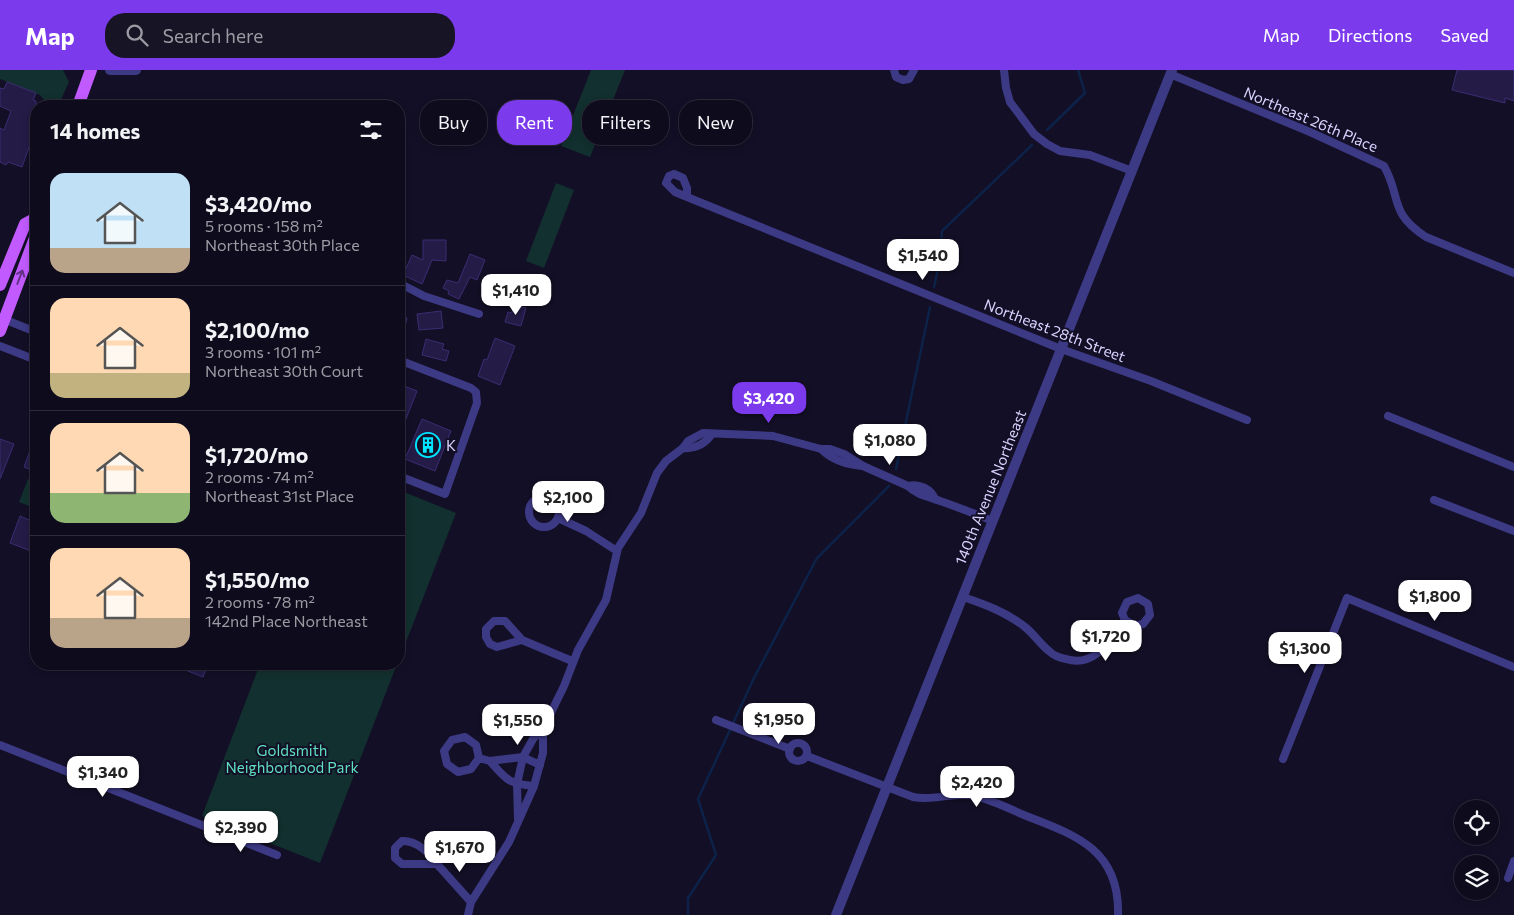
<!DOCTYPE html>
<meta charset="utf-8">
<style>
body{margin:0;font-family:Commissioner,sans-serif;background:#171425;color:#f1f3f6;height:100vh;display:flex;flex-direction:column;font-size:19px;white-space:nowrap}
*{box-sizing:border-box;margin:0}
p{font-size:16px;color:#9b9ba3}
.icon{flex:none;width:28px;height:28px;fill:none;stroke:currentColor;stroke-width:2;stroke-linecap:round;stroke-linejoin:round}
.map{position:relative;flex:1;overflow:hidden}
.panel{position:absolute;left:30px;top:30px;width:375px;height:570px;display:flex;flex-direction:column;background:#0e0b1c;border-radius:20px;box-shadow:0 2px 8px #0003,0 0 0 1px #2e2b3b}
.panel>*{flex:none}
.top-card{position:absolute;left:420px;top:30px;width:475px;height:45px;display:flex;gap:10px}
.controls{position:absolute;left:1454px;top:730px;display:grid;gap:10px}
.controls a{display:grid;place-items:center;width:45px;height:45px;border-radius:50%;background:#0e0b1c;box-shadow:0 2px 8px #0003,0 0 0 1px #2e2b3b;font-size:25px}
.price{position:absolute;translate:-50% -42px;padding:0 11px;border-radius:10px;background:#fff;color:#222;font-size:16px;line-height:32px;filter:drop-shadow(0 1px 2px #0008)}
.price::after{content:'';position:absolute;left:50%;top:30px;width:15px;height:11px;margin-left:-8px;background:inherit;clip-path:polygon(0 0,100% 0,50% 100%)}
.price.on{background:#7c3aed;color:#fff}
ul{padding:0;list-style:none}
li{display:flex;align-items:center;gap:15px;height:125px;padding:0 20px}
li+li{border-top:1px solid #2e2b3b}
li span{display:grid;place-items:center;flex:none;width:140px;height:100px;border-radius:15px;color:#555}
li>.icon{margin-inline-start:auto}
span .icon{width:60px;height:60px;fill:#fffc;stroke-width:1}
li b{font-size:21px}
h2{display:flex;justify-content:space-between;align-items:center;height:60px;padding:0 20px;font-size:21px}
.tag{padding:0 18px;border-radius:20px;background:#0e0b1c;box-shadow:0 2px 8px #0003,0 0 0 1px #2e2b3b;font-size:18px;line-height:45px}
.tag.on{background:#7c3aed;color:#fff}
header{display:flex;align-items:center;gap:30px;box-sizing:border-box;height:70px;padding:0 25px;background:#7c3aed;color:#fff}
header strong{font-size:24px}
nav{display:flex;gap:28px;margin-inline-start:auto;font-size:18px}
.search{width:350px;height:45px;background:#171425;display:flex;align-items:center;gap:12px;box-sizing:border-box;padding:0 18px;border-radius:20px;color:#9b9ba3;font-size:19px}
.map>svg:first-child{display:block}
.green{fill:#12302f}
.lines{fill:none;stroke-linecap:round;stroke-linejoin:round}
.stream{stroke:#0c2248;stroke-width:2.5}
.building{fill:#241b47;stroke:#3b2d73}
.minor{stroke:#3d3a85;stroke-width:8}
.tertiary{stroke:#3d3a85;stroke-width:10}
.primary{stroke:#c25bff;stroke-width:12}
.oneway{stroke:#623188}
.labels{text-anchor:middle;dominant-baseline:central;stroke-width:4;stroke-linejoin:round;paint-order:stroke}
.street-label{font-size:15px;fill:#d9d4ff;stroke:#130f26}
.poi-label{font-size:15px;fill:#d9d4ff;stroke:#130f26;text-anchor:start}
.park-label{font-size:15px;fill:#5fe0c0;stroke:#130f26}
</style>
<header>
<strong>Map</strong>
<div class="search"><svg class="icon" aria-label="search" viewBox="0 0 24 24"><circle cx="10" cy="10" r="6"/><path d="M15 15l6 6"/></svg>Search here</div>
<nav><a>Map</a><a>Directions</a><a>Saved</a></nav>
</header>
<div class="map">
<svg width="1514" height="845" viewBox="0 0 1514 845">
<rect width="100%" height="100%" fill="#130f26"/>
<g class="green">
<polygon points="0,0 63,0 69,12 58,36 49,36 40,25 0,9"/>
<polygon points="591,0 625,0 590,87 561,76"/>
<polygon points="556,113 574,120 544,198 526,191"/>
<polygon points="28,409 36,412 36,439 19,432"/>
<polygon points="399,420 456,443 399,590"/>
<polygon points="260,594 397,594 320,793 202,746"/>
</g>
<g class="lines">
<g class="stream">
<polyline points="1047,60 1085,23 1078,0"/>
<polyline points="934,217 940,190 942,161 1032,75"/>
<polyline points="896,399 930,237"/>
<polyline points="688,845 688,828 716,785 698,729 754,608 817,488 889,416"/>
</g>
</g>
<g class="building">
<polygon points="1457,0 1514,0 1514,31 1505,28 1505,33 1452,20"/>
<polygon points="7,12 36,23 33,30 36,31 36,58 22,97 8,92 6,95 0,92 0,58 4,60 11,41 0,36 0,18 4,19"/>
<polygon points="423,170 446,170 446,191 432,190 422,214 403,205 412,185 423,190"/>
<polygon points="470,184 485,190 477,210 470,207 459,229 448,224 449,221 443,218 447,210 458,213"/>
<polygon points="521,206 535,212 529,227 515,221"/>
<polygon points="513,235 526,238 521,256 505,252 508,242 512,243"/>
<polygon points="441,241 443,258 419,260 417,244"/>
<polygon points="399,246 407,248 401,273 399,273"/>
<polygon points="495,268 515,276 500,315 478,306 484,289 487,290"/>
<polygon points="426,269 444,274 442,279 449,281 446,291 422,285"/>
<polygon points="399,314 417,321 406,349 399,346"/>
<polygon points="422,349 451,361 435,401 405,389"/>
<polygon points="36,365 36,402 24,397"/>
<polygon points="0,369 14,374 0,409"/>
<polygon points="20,446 36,453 36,483 10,473"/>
<polygon points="170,594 208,594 203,607"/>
</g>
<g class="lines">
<g class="minor">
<polyline points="894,0 896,7 903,10 909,9 914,0"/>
<polyline points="1004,0 1006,18 1010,32 1034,64 1047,74 1060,81 1090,85 1132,101"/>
<path d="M1170 4 1310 62 1384 96C1402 128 1388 142 1426 167L1514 203"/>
<polyline points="687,127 675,122 666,113 669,106 674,104 683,108 687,118 687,127 1061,279 1151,311 1247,350"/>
<polyline points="399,213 424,226 479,244"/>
<polyline points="1,248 36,262"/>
<polyline points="0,276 36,290"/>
<polyline points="399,290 471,318 476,322 477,333 445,424 399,406"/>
<polyline points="1388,346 1514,397"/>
<path d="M683 378C695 379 705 374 712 364"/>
<path d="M821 379C833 391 847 395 863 396"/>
<path d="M908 416C919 413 931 419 935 429"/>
<circle cx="544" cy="442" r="15"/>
<polyline points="1434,430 1514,461"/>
<polyline points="558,448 586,461 617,481"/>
<path d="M963 527C984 534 1006 542 1025 557 1034 564 1040 574 1049 581 1054 586 1060 588 1066 589 1095 598 1110 570 1125 550L1135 556 1143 554 1150 545 1148 534 1138 528 1127 532 1122 543 1125 550"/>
<polyline points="522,570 505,551 494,551 486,559 486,567 490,574 497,577 522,570 572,591"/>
<polyline points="716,650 790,679"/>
<circle cx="798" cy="682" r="9"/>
<polyline points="0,675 277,785"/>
<path d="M807 686 913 727C932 731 951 723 970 725 989 728 1007 738 1024 745 1076 765 1120 780 1118 845"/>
<polyline points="479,688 471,699 458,702 447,694 444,681 452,670 465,667 476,675 479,688 490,691 523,687 540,695"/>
<polyline points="1283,689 1347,528 1514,597"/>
<path d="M490 691C506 709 508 714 534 716"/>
<path d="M518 749 517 714 523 687 533 669 543 659 564 616 578 580 606 530 618 478 641 443 657 403 666 391 683 378 688 371 703 363 773 366 821 379H830L844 384 863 396 908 416C918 426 928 426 940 431 958 437 975 444 993 451"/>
<path d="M437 794C430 784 417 770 402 771L395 778V788L402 794H437L471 832"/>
<polyline points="1508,808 1514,791"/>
<polyline points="468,845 471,832 509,772 534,716 543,683 543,659"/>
</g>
<g class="tertiary">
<polyline points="110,0 136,0"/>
<polyline points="836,845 1172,0"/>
</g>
<g class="primary">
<polyline points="78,36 91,0"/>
<polyline points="0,215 25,154 36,148"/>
<polyline points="0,261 36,165"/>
</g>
</g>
<defs><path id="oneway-shaft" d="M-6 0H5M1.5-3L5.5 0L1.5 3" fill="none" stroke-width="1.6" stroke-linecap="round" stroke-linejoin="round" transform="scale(1.25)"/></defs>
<use class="oneway" href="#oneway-shaft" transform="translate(20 207) rotate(-69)"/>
<defs>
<symbol id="building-ring" viewBox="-11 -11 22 22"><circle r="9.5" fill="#130f26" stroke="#00e5ff" stroke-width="1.5"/><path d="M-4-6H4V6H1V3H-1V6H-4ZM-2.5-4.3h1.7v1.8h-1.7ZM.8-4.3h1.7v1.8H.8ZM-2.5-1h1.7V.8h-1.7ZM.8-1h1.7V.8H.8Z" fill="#00e5ff"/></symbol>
</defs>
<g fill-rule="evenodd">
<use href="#building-ring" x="414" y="361" width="28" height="28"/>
</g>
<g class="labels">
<g class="street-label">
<text transform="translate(1311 49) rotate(23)">Northeast 26th Place</text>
<text transform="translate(1055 260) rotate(21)">Northeast 28th Street</text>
<text transform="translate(990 417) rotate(-68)">140th Avenue Northeast</text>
</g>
<g class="poi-label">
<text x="446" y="375">K</text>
</g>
<g class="park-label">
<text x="292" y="680">Goldsmith<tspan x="292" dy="17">Neighborhood Park</tspan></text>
</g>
</g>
</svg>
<div class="controls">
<a><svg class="icon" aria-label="locate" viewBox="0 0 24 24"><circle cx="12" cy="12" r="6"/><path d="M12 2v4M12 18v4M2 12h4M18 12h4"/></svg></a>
<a><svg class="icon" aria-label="layers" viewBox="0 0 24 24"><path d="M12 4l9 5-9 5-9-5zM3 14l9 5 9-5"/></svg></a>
</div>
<b class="price" style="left:923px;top:211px">$1,540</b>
<b class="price" style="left:516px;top:246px">$1,410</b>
<b class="price on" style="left:769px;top:354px">$3,420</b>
<b class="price" style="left:890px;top:396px">$1,080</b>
<b class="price" style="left:568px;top:453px">$2,100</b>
<b class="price" style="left:1435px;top:552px">$1,800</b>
<b class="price" style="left:1106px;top:592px">$1,720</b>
<b class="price" style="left:1305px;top:604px">$1,300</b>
<b class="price" style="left:779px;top:675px">$1,950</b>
<b class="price" style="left:518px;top:676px">$1,550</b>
<b class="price" style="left:103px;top:728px">$1,340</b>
<b class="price" style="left:977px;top:738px">$2,420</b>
<b class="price" style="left:241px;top:783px">$2,390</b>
<b class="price" style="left:460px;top:803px">$1,670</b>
<div class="top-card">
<a class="tag">Buy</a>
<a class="tag on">Rent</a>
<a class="tag">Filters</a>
<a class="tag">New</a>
</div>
<section class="panel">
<h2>14 homes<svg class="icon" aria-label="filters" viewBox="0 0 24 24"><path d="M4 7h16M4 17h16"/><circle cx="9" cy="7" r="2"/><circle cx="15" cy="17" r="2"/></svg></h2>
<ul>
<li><span style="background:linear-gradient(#bfe0f5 75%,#b9a48a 0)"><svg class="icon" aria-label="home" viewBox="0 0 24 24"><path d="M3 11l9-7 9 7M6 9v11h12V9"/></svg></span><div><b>$3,420/mo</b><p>5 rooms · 158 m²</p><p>Northeast 30th Place</p></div></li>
<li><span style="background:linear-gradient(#ffd9b3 75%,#c2b280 0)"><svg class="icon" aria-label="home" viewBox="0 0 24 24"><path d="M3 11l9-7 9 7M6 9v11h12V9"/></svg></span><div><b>$2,100/mo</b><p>3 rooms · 101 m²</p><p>Northeast 30th Court</p></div></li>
<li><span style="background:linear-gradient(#ffd9b3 70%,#8fb573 0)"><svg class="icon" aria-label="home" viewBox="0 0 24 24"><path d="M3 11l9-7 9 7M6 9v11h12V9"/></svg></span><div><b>$1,720/mo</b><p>2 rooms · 74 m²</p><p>Northeast 31st Place</p></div></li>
<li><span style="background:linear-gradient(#ffd9b3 70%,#b9a48a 0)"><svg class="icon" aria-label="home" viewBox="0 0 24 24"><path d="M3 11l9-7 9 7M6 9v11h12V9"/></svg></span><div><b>$1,550/mo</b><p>2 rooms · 78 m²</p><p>142nd Place Northeast</p></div></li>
</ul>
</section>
</div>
